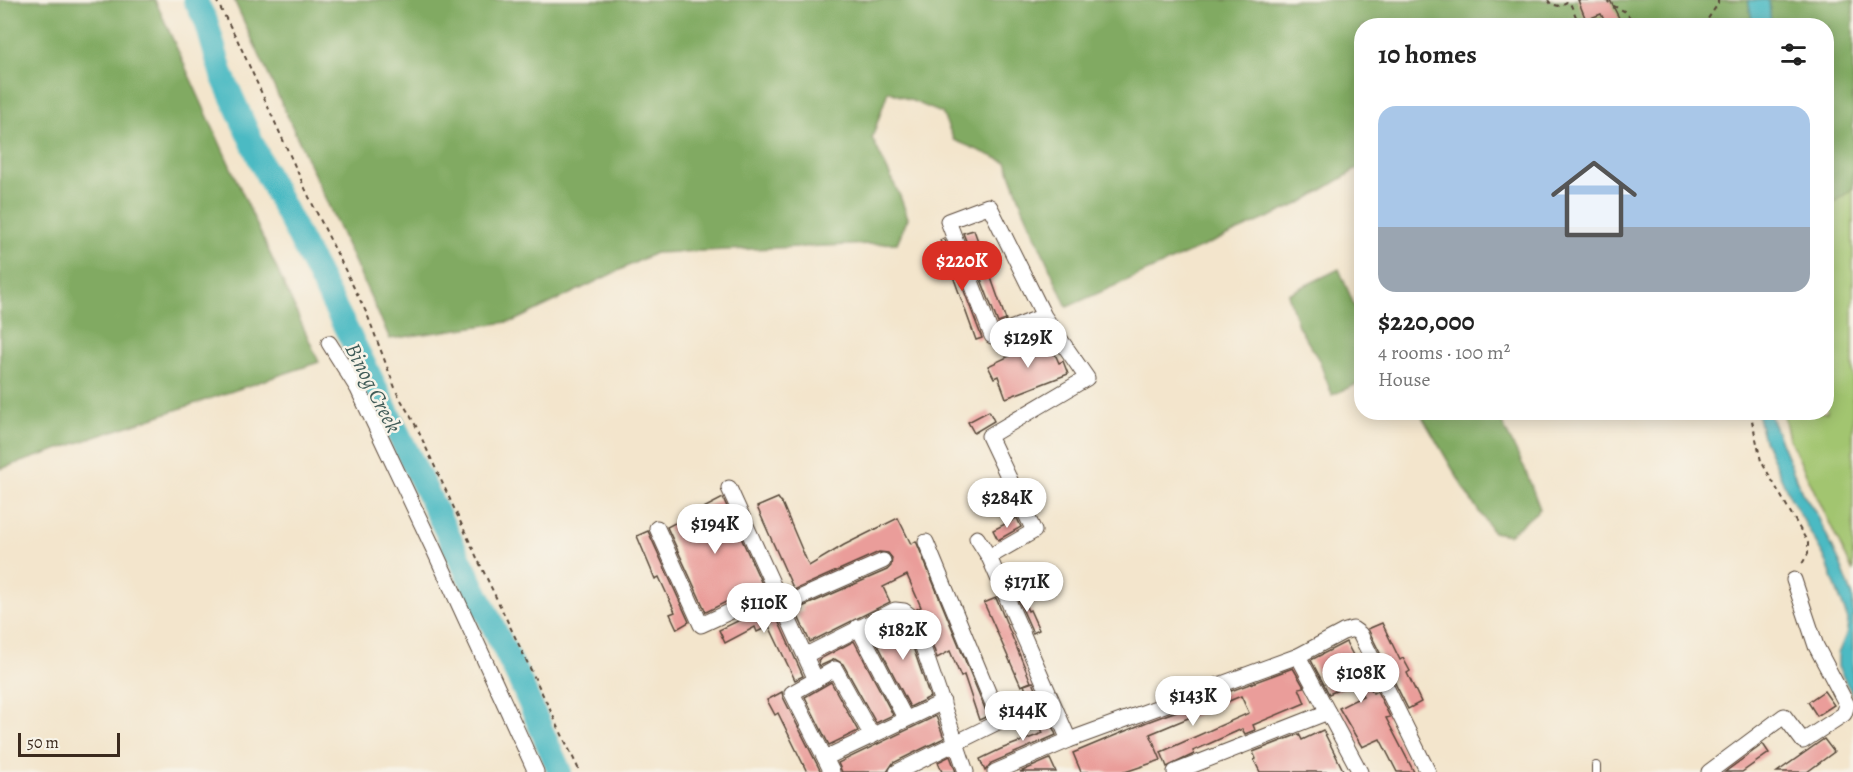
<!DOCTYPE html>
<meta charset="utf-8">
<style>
body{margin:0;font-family:Alegreya,serif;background:#f6f6f6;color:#222;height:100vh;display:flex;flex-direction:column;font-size:22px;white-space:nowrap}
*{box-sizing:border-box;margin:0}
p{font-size:20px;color:#767676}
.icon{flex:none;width:33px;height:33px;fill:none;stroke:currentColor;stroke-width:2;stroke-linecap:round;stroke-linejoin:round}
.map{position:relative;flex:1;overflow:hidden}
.sheet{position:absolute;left:1354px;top:18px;width:480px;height:402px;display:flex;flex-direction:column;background:#fff;border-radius:24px;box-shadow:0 3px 15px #0003}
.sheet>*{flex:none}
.scale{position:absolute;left:18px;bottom:15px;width:102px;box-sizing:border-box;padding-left:6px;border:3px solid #3b2a1e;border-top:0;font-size:16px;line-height:21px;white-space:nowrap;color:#3b2a1e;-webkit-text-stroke:4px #f7f3e8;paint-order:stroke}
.price{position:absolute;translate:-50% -51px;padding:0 14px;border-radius:21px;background:#fff;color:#222;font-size:20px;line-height:39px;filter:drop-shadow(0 2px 3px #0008)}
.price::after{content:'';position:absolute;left:50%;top:36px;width:18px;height:14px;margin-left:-9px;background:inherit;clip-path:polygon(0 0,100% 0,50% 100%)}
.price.active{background:#d93025;color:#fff}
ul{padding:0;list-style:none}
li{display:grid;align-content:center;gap:12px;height:318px;padding:0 24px}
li+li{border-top:2px solid #e0e0e0}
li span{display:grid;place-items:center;height:186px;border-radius:18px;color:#555}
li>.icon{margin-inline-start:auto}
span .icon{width:108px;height:108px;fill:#fffc;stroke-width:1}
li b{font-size:26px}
h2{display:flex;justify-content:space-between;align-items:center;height:72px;padding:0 24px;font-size:26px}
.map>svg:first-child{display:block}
.green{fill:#a2c56f;stroke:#6e7846;stroke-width:1.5}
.forest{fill:#81aa62;stroke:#5e6a40;stroke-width:1.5}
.water{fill:#4bbac3;stroke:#437270;stroke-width:1.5}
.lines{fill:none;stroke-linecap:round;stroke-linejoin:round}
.river{stroke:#4bbac3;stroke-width:24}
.building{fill:#ea9d9a}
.lane-casing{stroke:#574638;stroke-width:10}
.street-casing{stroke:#574638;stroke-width:17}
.path{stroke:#574638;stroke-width:2;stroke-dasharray:4.5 4.5;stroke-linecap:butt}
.lane{stroke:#fff;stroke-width:8}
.street{stroke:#fff;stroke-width:15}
.labels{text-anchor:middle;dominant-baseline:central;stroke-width:5;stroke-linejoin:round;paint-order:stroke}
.water-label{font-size:22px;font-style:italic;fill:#415c58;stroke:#f7f3e8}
</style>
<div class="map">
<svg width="1853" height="772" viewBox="0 0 1853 772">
<rect width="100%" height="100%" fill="#f7f3e8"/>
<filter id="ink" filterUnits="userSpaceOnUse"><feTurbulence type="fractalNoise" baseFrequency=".0167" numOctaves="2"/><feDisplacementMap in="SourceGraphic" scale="12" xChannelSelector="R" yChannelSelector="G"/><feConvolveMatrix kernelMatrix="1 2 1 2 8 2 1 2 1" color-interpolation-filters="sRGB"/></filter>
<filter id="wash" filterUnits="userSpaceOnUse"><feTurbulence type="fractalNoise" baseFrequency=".008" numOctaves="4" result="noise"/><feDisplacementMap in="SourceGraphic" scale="24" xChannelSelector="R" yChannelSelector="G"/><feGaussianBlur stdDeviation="1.35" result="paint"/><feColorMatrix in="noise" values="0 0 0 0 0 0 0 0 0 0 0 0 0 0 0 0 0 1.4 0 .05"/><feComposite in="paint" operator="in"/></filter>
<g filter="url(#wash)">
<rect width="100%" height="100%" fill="#f3e5cc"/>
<polygon class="green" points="1853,137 1853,572 1789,438 1783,413 1827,412 1827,159"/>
<g class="forest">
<polygon points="0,0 155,0 319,362 0,469"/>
<polygon points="234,0 1853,0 1853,188 1827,208 1827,26 1362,26 1362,166 1301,203 1067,307 1023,208 1006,162 954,140 942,113 888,91 872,138 900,196 908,218 897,243 655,253 514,321 390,339"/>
<polygon points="1339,269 1362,324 1362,382 1332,395 1319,360 1298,326 1288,294"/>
<polygon points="1420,413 1497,413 1525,469 1540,509 1509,535 1493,532 1467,494"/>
</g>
<g class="water">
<polygon points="1748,0 1769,0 1771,25 1753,25"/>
<polygon points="1757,413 1769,413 1802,493 1816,513 1840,563 1853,597 1853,696 1838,667 1838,654 1847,632 1848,620 1825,558 1789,495 1764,440"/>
</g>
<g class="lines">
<polyline class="river" points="195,0 206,21 222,75 263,167 360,356 520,681 560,772"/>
</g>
<g id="blocks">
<g class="building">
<polygon points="1578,0 1610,0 1623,26 1607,26 1601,14 1586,20"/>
<polygon points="974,230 1006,320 998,323 963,233"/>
<polygon points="944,238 982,338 976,340 940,240"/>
<polygon points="1048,338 1059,363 1063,361 1068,374 1006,398 998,376 994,378 988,366"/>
<polygon points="989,411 994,421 974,433 968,422"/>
<polygon points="723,498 762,584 706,612 667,527"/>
<polygon points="778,498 783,505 809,566 844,545 898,518 911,544 916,541 988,716 979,720 964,675 961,677 950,651 937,658 922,615 917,609 921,607 907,575 883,587 890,602 810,642 797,614 803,610 802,607 887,570 891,566 892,558 888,553 879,552 794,590 757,507"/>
<polygon points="1017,518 1021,527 998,540 993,530"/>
<polygon points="648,531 689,622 677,629 670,614 675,612 659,577 655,579 637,536"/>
<polygon points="1014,590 1019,591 1028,611 1030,610 1039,630 1033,633"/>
<polygon points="996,598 1031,682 1021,686 984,603"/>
<polygon points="771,605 803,676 795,680 769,626 757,632 755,627 725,643 719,630"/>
<polygon points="897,620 905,624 930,697 910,707 872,633"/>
<polygon points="1382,623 1400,660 1403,658 1410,671 1407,673 1421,702 1408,709 1368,629"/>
<polygon points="854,641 893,715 876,723 843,664 835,659 820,666 818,660"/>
<polygon points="1346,642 1373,693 1377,691 1390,717 1386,718 1414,772 1397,772 1380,739 1362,747 1339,708 1363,696 1356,682 1329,694 1311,660"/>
<polygon points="1293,668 1304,687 1299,688 1305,703 1253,725 1255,730 1245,734 1242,729 1193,751 1194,754 1167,767 1161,752 1249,713 1241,696 1150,734 1161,760 1125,772 1081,772 1073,753 1147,722"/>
<polygon points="831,682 858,731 829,745 805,697"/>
<polygon points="1033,682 1037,692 1028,696 1024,685"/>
<polygon points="1824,691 1834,705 1817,716 1808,702"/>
<polygon points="782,692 783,697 821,772 807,772 778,713 775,715 767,700"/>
<polygon points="1046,711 1056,735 991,763 985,771 980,759 1001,749 1043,733 1036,715"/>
<polygon points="936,716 944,738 893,763 887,772 842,772 838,763"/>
<polygon points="1323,730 1344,772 1260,772 1254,760 1256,759 1253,752 1299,734 1302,740"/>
<polygon points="1824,739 1834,752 1807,772 1777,772"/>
<polygon points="1763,744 1769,753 1742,772 1725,772"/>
<polygon points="950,756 956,772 942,772 938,762"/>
<polygon points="1050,759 1056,772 1020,772"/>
</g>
</g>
</g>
<g filter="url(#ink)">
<use href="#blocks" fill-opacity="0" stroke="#574638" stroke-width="1.5"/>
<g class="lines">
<defs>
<polyline id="lane" points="1596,766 1596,772"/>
<g id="street">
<polyline points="329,343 358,389 435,552 536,772"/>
<polyline points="729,488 816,680"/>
<polyline points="657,528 701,625 775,591"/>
<polyline points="977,538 989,557 1069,740"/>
<polyline points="989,557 1034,531 989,436 1087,378 1044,316 992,336 948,221 988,206 990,207 1044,316"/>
<polyline points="781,606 883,561"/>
<polyline points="858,627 905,718"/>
<polyline points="806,655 895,610 904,611 913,618 966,772"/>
<polyline points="1298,656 1343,632 1353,629 1360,634 1428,772"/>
<polyline points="825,758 943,702"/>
<polyline points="832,772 792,693 835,669 872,736"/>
<polyline points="897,772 1000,721 926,542"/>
<polyline points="995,772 1069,740 1298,656 1360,772"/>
<polyline points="1175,772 1328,712"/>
<polyline points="1709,772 1784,716 1803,741 1844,714 1847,705 1816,646 1794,580"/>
</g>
</defs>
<use href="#lane" class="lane-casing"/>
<use href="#street" class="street-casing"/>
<g class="path">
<polyline points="216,0 237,39 309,197 367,314 397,393 416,426 478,560 580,772"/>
<polyline points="1548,0 1551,4 1559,6 1567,2 1570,3 1580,26"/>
<polyline points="1606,0 1612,5 1624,11 1638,26"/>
<polyline points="1703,26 1718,4 1718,0"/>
<polyline points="1750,412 1761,461 1808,543 1808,554 1800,567"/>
</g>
<use href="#lane" class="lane"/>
<use href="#street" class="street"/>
</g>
</g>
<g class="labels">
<g class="water-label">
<text transform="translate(373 388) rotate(63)">Binog Creek</text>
</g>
</g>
</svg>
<div class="scale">50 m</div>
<b class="price active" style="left:962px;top:292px">$220K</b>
<b class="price" style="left:1028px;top:369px">$129K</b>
<b class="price" style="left:1007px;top:529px">$284K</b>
<b class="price" style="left:715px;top:555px">$194K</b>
<b class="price" style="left:1027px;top:613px">$171K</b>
<b class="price" style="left:764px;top:634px">$110K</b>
<b class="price" style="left:903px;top:661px">$182K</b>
<b class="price" style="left:1361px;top:704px">$108K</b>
<b class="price" style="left:1193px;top:727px">$143K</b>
<b class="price" style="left:1023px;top:742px">$144K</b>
<section class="sheet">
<h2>10 homes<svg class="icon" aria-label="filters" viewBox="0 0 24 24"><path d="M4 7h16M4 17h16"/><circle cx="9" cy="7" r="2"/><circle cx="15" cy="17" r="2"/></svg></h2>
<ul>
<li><span style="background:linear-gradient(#a9c7e8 65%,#9aa5b1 0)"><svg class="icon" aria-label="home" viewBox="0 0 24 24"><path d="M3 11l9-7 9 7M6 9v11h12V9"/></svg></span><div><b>$220,000</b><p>4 rooms · 100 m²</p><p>House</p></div></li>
</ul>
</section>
</div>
